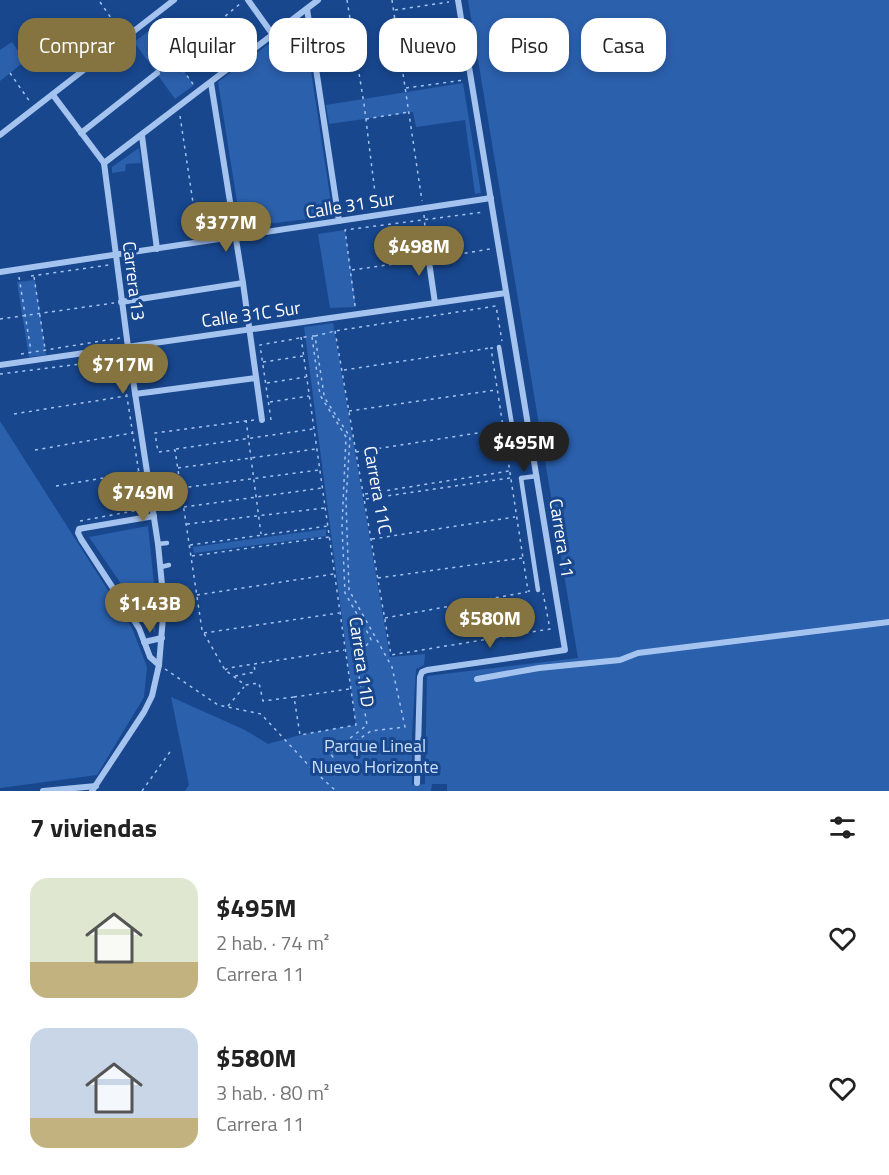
<!DOCTYPE html>
<html lang="es">
<meta charset="utf-8">
<style>
body{margin:0;font-family:"Titillium Web",sans-serif;background:#f2f2f2;color:#222;height:100vh;display:flex;flex-direction:column;font-size:22px;white-space:nowrap}
*{box-sizing:border-box;margin:0}
p{font-size:20px;color:#767676}
.icon{flex:none;width:33px;height:33px;fill:none;stroke:currentColor;stroke-width:2;stroke-linecap:round;stroke-linejoin:round}
.map{position:relative;height:791px;overflow:hidden}
.details{display:flex;flex-direction:column;background:#fff;flex:1}
.details>*{flex:none}
.guide{position:absolute;left:18px;top:18px;width:854px;height:54px;display:flex;gap:12px}
.price{position:absolute;translate:-50% -51px;padding:0 14px;border-radius:21px;background:#85743f;color:#fff;font-size:20px;line-height:39px;filter:drop-shadow(0 2px 3px #0008)}
.price::after{content:'';position:absolute;left:50%;top:36px;width:18px;height:14px;margin-left:-9px;background:inherit;clip-path:polygon(0 0,100% 0,50% 100%)}
.price.active{background:#222;color:#fff}
ul{padding:0;list-style:none}
li{display:flex;align-items:center;gap:18px;height:150px;padding:0 30px}
li span{display:grid;place-items:center;flex:none;width:168px;height:120px;border-radius:18px;color:#555}
li>.icon{margin-inline-start:auto}
span .icon{width:72px;height:72px;fill:#fffc;stroke-width:1}
li b{font-size:26px}
h2{display:flex;justify-content:space-between;align-items:center;height:72px;padding:0 30px;font-size:26px}
.tag{padding:0 21px;border-radius:18px;background:#fff;box-shadow:0 3px 9px #0003;font-size:21px;line-height:54px}
.tag.active{background:#85743f;color:#fff}
.map>svg:first-child{display:block}
.green{fill:#2b60ad}
.lines{fill:none;stroke-linecap:round;stroke-linejoin:round}
.path{stroke:#a5c3ef;stroke-width:1.5;stroke-dasharray:3 4.5;stroke-linecap:butt}
.lane{stroke:#a5c3ef;stroke-width:4.5}
.street{stroke:#a5c3ef;stroke-width:6}
.labels{text-anchor:middle;dominant-baseline:central;stroke-width:6;stroke-linejoin:round;paint-order:stroke}
.street-label{font-size:18px;fill:#fff;stroke:#18478e}
.park-label{font-size:18px;fill:#cbdffb;stroke:#18478e}
</style>
<div class="map">
<svg width="889" height="791" viewBox="0 0 889 791">
<rect width="100%" height="100%" fill="#18478e"/>
<g class="green">
<polygon points="468,0 889,0 889,791 447,791 447,784 432,784 431,791 185,791 189,785 171,697 245,730 268,744 300,735 356,725 304,327 333,323 390,657 425,654 424,665 416,669 412,734 412,785 425,784 427,676 578,658"/>
<polygon points="303,18 333,216 241,227 218,82"/>
<polygon points="153,28 194,85 175,99 134,42"/>
<polygon points="12,42 25,61 0,81 0,50"/>
<polygon points="463,83 481,193 475,194 465,120 416,127 413,112 329,124 326,105"/>
<polygon points="139,148 141,163 126,164 125,171 112,173 112,167"/>
<polygon points="345,230 356,307 330,308 318,234"/>
<polygon points="35,280 46,355 29,357 17,282"/>
<polygon points="0,421 132,628 147,667 144,697 97,775 0,788"/>
<polygon points="148,526 156,603 155,633 89,537"/>
<polygon points="326,529 326,536 194,553 193,547"/>
</g>
<g class="lines">
<g class="path">
<polyline points="347,0 364,104 377,209"/>
<polyline points="392,0 422,201"/>
<polyline points="100,2 120,31"/>
<polyline points="395,10 449,2"/>
<polyline points="152,27 193,84"/>
<polyline points="401,49 458,40"/>
<polyline points="162,69 241,3"/>
<polyline points="10,73 30,102"/>
<polyline points="406,88 464,80"/>
<polyline points="180,116 198,236"/>
<polyline points="366,119 409,112"/>
<polyline points="424,215 426,240"/>
<polyline points="435,258 490,249"/>
<polyline points="352,270 422,260"/>
<polyline points="31,276 109,265"/>
<polyline points="19,277 31,351"/>
<polyline points="34,277 45,349"/>
<polyline points="355,306 345,230 484,212"/>
<polyline points="0,319 114,303"/>
<polyline points="335,331 391,655 550,629 543,593"/>
<polyline points="312,336 315,336 324,395 326,400 350,437 346,501 349,590 392,667 405,727 371,731 333,757 330,753"/>
<polyline points="315,336 335,331 496,306 502,341"/>
<polyline points="312,337 320,395 346,437 342,526 345,593 370,637 371,640 356,658 367,725 331,753"/>
<polyline points="493,348 491,348 528,591 530,591"/>
<polyline points="21,354 120,338"/>
<polyline points="263,362 303,356"/>
<polyline points="344,370 490,348"/>
<polyline points="0,374 121,359 141,486"/>
<polyline points="267,383 306,377"/>
<polyline points="270,402 309,396"/>
<polyline points="349,411 496,390"/>
<polyline points="14,414 126,396"/>
<polyline points="246,420 261,534"/>
<polyline points="254,420 155,433 158,452 175,450 202,630 225,670 245,685 259,683 263,701 294,697 300,735 356,725 301,337"/>
<polyline points="271,420 260,345 311,336"/>
<polyline points="176,449 313,429"/>
<polyline points="35,450 132,433"/>
<polyline points="356,452 503,429"/>
<polyline points="178,468 316,449"/>
<polyline points="56,486 138,472"/>
<polyline points="181,488 319,470"/>
<polyline points="365,494 509,471"/>
<polyline points="366,499 510,478"/>
<polyline points="184,507 322,488"/>
<polyline points="80,521 139,510"/>
<polyline points="187,524 325,508"/>
<polyline points="372,539 515,517"/>
<polyline points="190,545 328,526"/>
<polyline points="192,556 329,537"/>
<polyline points="378,578 522,558"/>
<polyline points="197,595 334,574"/>
<polyline points="385,618 527,592"/>
<polyline points="204,633 339,613"/>
<polyline points="165,669 218,705 261,714 313,770 336,791"/>
<polyline points="225,670 228,668 344,650"/>
<polyline points="235,676 255,672 254,664"/>
<polyline points="294,697 349,689"/>
<polyline points="228,706 244,687"/>
<polyline points="142,791 172,749"/>
</g>
<g class="lane">
<polyline points="499,347 517,455 533,452"/>
<polyline points="537,476 521,478 538,590"/>
<polyline points="158,544 167,543"/>
<polyline points="161,567 169,565"/>
</g>
<g class="street">
<polyline points="248,0 273,35"/>
<polyline points="307,9 339,221"/>
<polyline points="211,83 243,283 262,420"/>
<polyline points="53,95 104,163 128,347 158,544 164,605 159,665 152,696 144,712 92,791"/>
<polyline points="81,133 157,73"/>
<polyline points="0,135 174,0"/>
<polyline points="142,136 157,249"/>
<polyline points="104,163 318,0"/>
<polyline points="427,248 435,303"/>
<polyline points="0,272 491,198"/>
<polyline points="121,302 243,283"/>
<polyline points="0,365 506,293"/>
<polyline points="135,394 256,378"/>
<polyline points="154,516 84,528 79,529 78,533 81,539 139,628 150,657 159,665"/>
<polyline points="144,642 162,638"/>
<polyline points="477,679 539,668 620,660 638,653 889,622"/>
<polyline points="417,783 420,677 422,672 427,670 565,650 458,0"/>
<polyline points="43,791 96,786"/>
</g>
</g>
<g class="labels">
<g class="street-label">
<text transform="translate(350 205) rotate(-9)">Calle 31 Sur</text>
<text transform="translate(134 281) rotate(83)">Carrera 13</text>
<text transform="translate(251 314) rotate(-8)">Calle 31C Sur</text>
<text transform="translate(378 490) rotate(80)">Carrera 11C</text>
<text transform="translate(562 538) rotate(81)">Carrera 11</text>
<text transform="translate(362 662) rotate(82)">Carrera 11D</text>
</g>
<g class="park-label">
<text x="375" y="745">Parque Lineal<tspan x="375" dy="21">Nuevo Horizonte</tspan></text>
</g>
</g>
</svg>
<b class="price" style="left:226px;top:253px">$377M</b>
<b class="price" style="left:419px;top:277px">$498M</b>
<b class="price" style="left:123px;top:395px">$717M</b>
<b class="price active" style="left:524px;top:473px">$495M</b>
<b class="price" style="left:143px;top:523px">$749M</b>
<b class="price" style="left:150px;top:634px">$1.43B</b>
<b class="price" style="left:490px;top:649px">$580M</b>
<div class="guide">
<a class="tag active">Comprar</a>
<a class="tag">Alquilar</a>
<a class="tag">Filtros</a>
<a class="tag">Nuevo</a>
<a class="tag">Piso</a>
<a class="tag">Casa</a>
</div>
</div>
<section class="details">
<h2>7 viviendas<svg class="icon" aria-label="filters" viewBox="0 0 24 24"><path d="M4 7h16M4 17h16"/><circle cx="9" cy="7" r="2"/><circle cx="15" cy="17" r="2"/></svg></h2>
<ul>
<li><span style="background:linear-gradient(#dfe7d0 70%,#c2b280 0)"><svg class="icon" aria-label="home" viewBox="0 0 24 24"><path d="M3 11l9-7 9 7M6 9v11h12V9"/></svg></span><div><b>$495M</b><p>2 hab. · 74 m²</p><p>Carrera 11</p></div><svg class="icon" aria-label="heart" viewBox="0 0 24 24"><path d="M12 20l-8-8c-3-5 5-10 8-4 3-6 11-1 8 4z"/></svg></li>
<li><span style="background:linear-gradient(#c9d6e8 75%,#c2b280 0)"><svg class="icon" aria-label="home" viewBox="0 0 24 24"><path d="M3 11l9-7 9 7M6 9v11h12V9"/></svg></span><div><b>$580M</b><p>3 hab. · 80 m²</p><p>Carrera 11</p></div><svg class="icon" aria-label="heart" viewBox="0 0 24 24"><path d="M12 20l-8-8c-3-5 5-10 8-4 3-6 11-1 8 4z"/></svg></li>
</ul>
</section>
